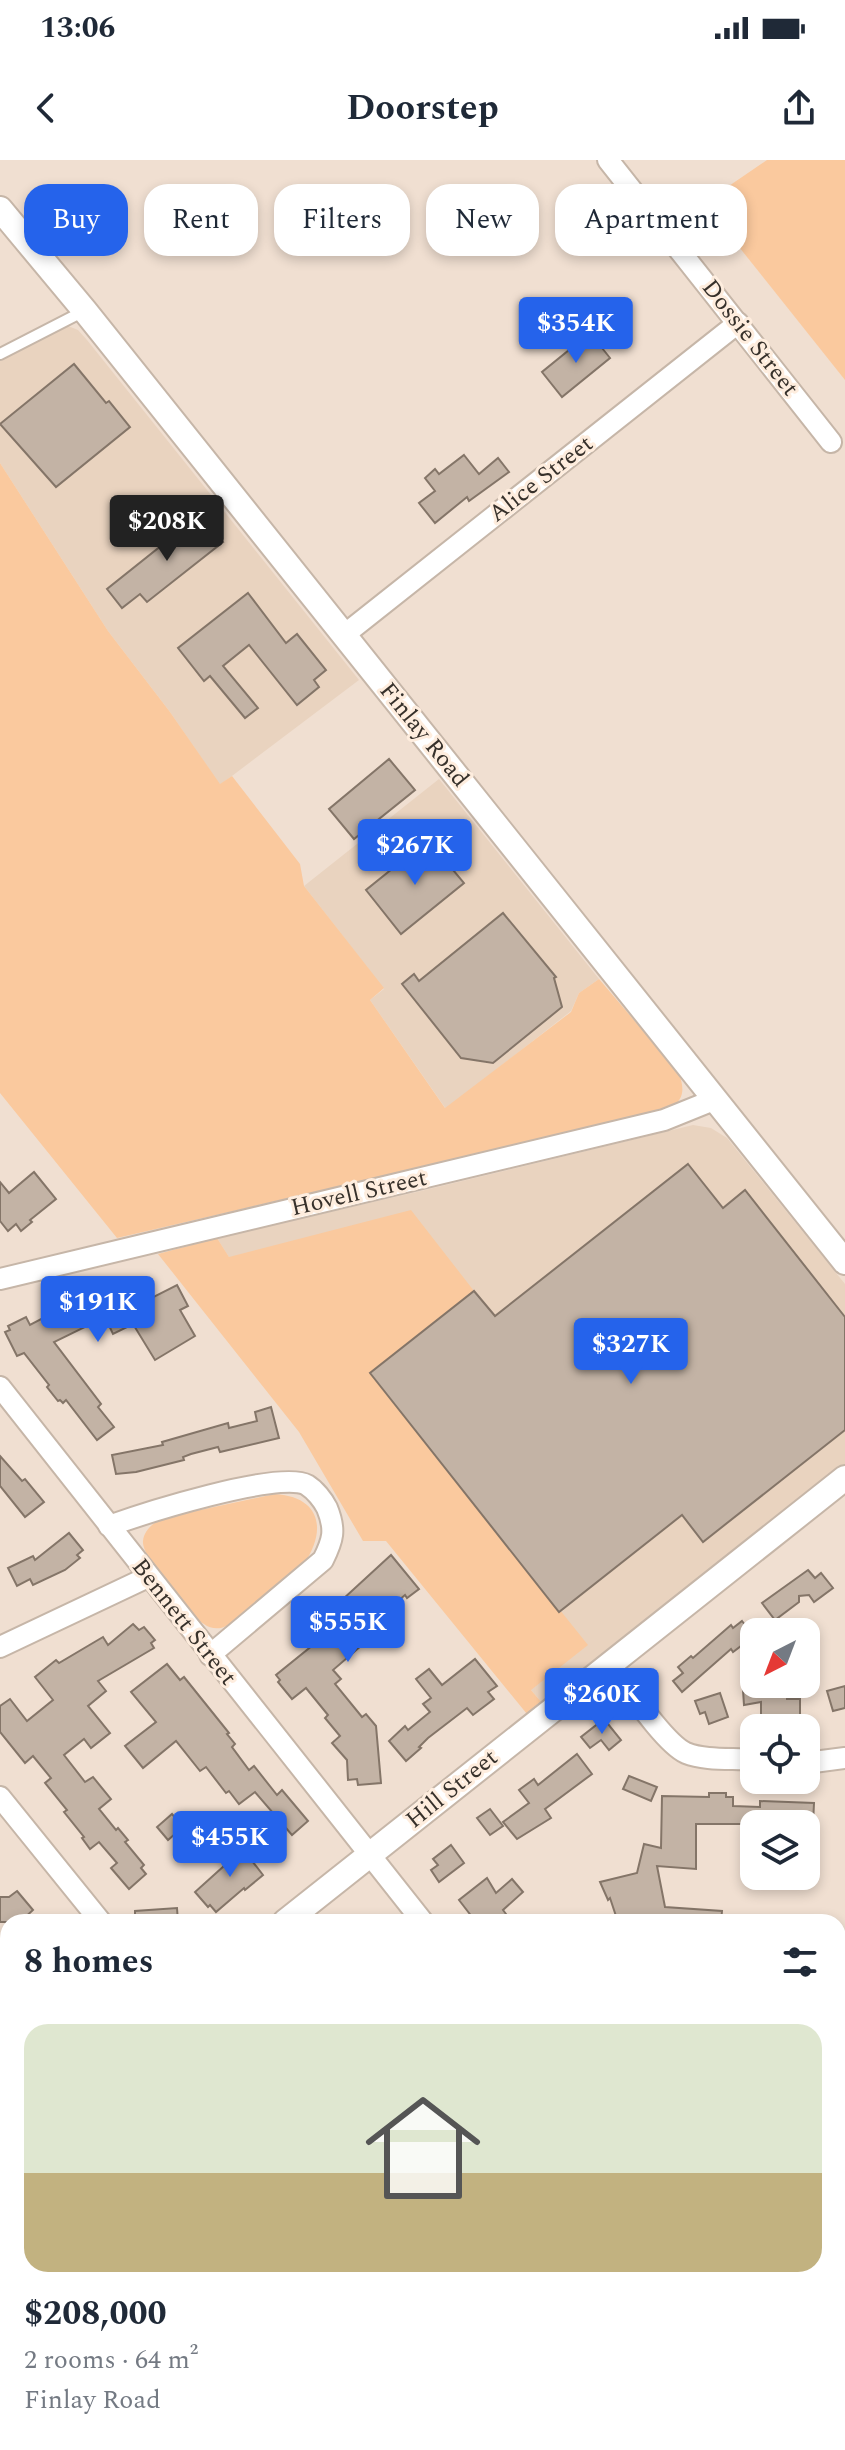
<!DOCTYPE html>
<meta charset="utf-8">
<style>
body{margin:0;font-family:Spectral,serif;background:#f6f6f7;color:#1f2937;height:100vh;display:flex;flex-direction:column;font-size:30px;white-space:nowrap}
*{box-sizing:border-box;margin:0}
p{font-size:26px;color:#747a83}
.icon{flex:none;width:44px;height:44px;fill:none;stroke:currentColor;stroke-width:2;stroke-linecap:round;stroke-linejoin:round}
.map{position:relative;flex:1;overflow:hidden}
.sheet{position:absolute;left:0px;top:1754px;width:846px;height:536px;display:flex;flex-direction:column;background:#fff;border-radius:24px 24px 0 0;box-shadow:0 4px 12px #0003}
.sheet>*{flex:none}
.guide{position:absolute;left:24px;top:24px;width:798px;height:72px;display:flex;gap:16px}
.needle{width:52px;rotate:222deg}
.controls{position:absolute;left:740px;top:1458px;display:grid;gap:16px}
.controls a{display:grid;place-items:center;width:80px;height:80px;border-radius:16px;background:#fff;box-shadow:0 4px 12px #0003;font-size:40px}
.price{position:absolute;translate:-50% -68px;padding:0 18px;border-radius:8px;background:#2563eb;color:#fff;font-size:26px;line-height:52px;filter:drop-shadow(0 2px 4px #0008)}
.price::after{content:'';position:absolute;left:50%;top:48px;width:24px;height:18px;margin-left:-12px;background:inherit;clip-path:polygon(0 0,100% 0,50% 100%)}
.price.active{background:#222;color:#fff}
ul{padding:0;list-style:none}
li{display:grid;align-content:center;gap:16px;height:424px;padding:0 24px}
li+li{border-top:2px solid #e0e1e3}
li span{display:grid;place-items:center;height:248px;border-radius:24px;color:#555}
li>.icon{margin-inline-start:auto}
span .icon{width:144px;height:144px;fill:#fffc;stroke-width:1}
li b{font-size:34px}
h2{display:flex;justify-content:space-between;align-items:center;height:96px;padding:0 24px;font-size:34px}
.tag{padding:0 28px;border-radius:24px;background:#fff;box-shadow:0 4px 12px #0003;font-size:28px;line-height:72px}
.tag.active{background:#2563eb;color:#fff}
.status{display:flex;justify-content:space-between;align-items:center;height:56px;padding:0 40px;background:#fff;direction:ltr}
.status svg{height:22px;fill:currentColor}
header{display:flex;justify-content:space-between;align-items:center;height:104px;padding:0 24px;background:#fff;font-size:36px;font-weight:700}
.map>svg:first-child{display:block}
.built{fill:#e9d3bf}
.green{fill:#fac99e}
.lines{fill:none;stroke-linecap:round;stroke-linejoin:round}
.stream{stroke:#3b9794;stroke-width:5}
.building{fill:#c3b3a5;stroke:#847568;stroke-width:2}
.service-casing{stroke:#c6b6a8;stroke-width:14}
.minor-casing{stroke:#c6b6a8;stroke-width:24}
.tertiary-casing{stroke:#c6b6a8;stroke-width:28}
.path{stroke:#8d8178;stroke-width:3;stroke-dasharray:4 6;stroke-linecap:butt}
.service{stroke:#fff;stroke-width:10}
.minor{stroke:#fff;stroke-width:20}
.tertiary{stroke:#fff;stroke-width:24}
.labels{text-anchor:middle;dominant-baseline:central;stroke-width:6;stroke-linejoin:round;paint-order:stroke}
.street-label{font-size:24px;fill:#37312b;stroke:#feedde}
</style>
<div class="status"><b>13:06</b><svg viewBox="0 0 49 12"><path d="M0 12V9h3v3zM5 12V6h3v6zM10 12V3h3v9zM15 12V0h3v12zM26 1h20v11H26zM47 4h2v5h-2z"/></svg></div>
<header><svg class="icon" aria-label="back" viewBox="0 0 24 24"><path d="M15 5l-7 7 7 7"/></svg>Doorstep<svg class="icon" aria-label="share" viewBox="0 0 24 24"><path d="M12 15V3M7 8l5-5 5 5M5 13v7h14v-7"/></svg></header>
<div class="map">
<svg width="845" height="2290" viewBox="0 0 845 2290">
<rect width="100%" height="100%" fill="#f0dfd1"/>
<g class="built">
<polygon points="68,166 78,170 87,180 359,520 220,625 170,552 108,471 0,303 0,201"/>
<polygon points="439,619 599,819 579,833 571,851 446,949 370,840 384,829 304,726"/>
<polygon points="693,965 711,968 727,978 845,1124 845,1305 542,1543 412,1388 217,1078 421,1031"/>
</g>
<g class="green">
<polygon points="767,0 845,0 845,220 704,43"/>
<path d="M0 303 108 471 170 552 220 624 232 616 300 704 304 726 384 828 370 840 445 948 571 852 579 833 599 819 679 913C684 929 685 937 671 949L117 1078 0 933Z"/>
<polygon points="411,1050 474,1131 370,1213 588,1485 531,1530 542,1543 527,1554 386,1381 363,1381 299,1272 158,1094 217,1078 229,1097"/>
<path d="M275 1334C321 1337 327 1370 304 1404 286 1420 244 1463 221 1468 215 1469 209 1468 204 1464 189 1456 141 1397 143 1381 144 1370 154 1362 163 1358Z"/>
<polygon points="0,1885 8,1885 8,2133 0,2114"/>
</g>
<g class="lines">
<g class="stream">
<polyline points="0,1987 8,1989"/>
<polyline points="838,2202 845,2204"/>
<polyline points="275,2282 280,2288"/>
</g>
</g>
<g class="building">
<polygon points="590,173 610,198 562,237 542,212"/>
<polygon points="74,204 106,243 109,241 130,267 56,327 0,264"/>
<polygon points="464,295 479,314 498,298 509,312 469,341 467,337 435,363 419,343 435,331 425,318 435,309 439,314"/>
<polygon points="201,354 223,382 147,442 140,434 122,448 107,429"/>
<polygon points="248,433 286,483 297,474 326,510 314,520 319,527 297,545 249,485 223,506 258,548 245,558 210,516 204,521 178,488"/>
<polygon points="389,599 415,630 354,679 329,649"/>
<polygon points="428,680 464,723 401,774 366,730"/>
<polygon points="503,753 556,817 554,818 562,847 493,903 461,898 402,824 414,814 419,821"/>
<polygon points="688,1004 723,1048 745,1030 845,1157 845,1270 703,1382 682,1355 559,1452 370,1213 474,1131 495,1156"/>
<polygon points="34,1012 56,1039 30,1060 32,1062 21,1071 16,1064 8,1071 0,1061 0,1022 9,1033"/>
<polygon points="177,1125 188,1146 180,1150 195,1176 155,1200 133,1164 113,1174 105,1157 54,1182 101,1244 98,1247 114,1267 97,1280 66,1240 63,1243 60,1240 58,1241 47,1227 49,1225 24,1193 17,1196 5,1172 10,1170 8,1166 26,1157 30,1165 68,1145 70,1150 82,1144 85,1151 114,1136 117,1142 128,1136 134,1147"/>
<polygon points="271,1247 279,1278 220,1292 218,1287 191,1294 183,1297 184,1300 136,1312 116,1314 112,1295 163,1285 162,1282 228,1263 229,1268 257,1261 255,1252"/>
<polygon points="0,1296 22,1321 25,1319 44,1342 25,1357 0,1326"/>
<polygon points="69,1373 83,1390 77,1395 80,1398 65,1410 33,1425 30,1419 17,1426 8,1408 33,1396 35,1400"/>
<polygon points="391,1395 419,1429 407,1438 405,1435 371,1464 377,1472 333,1510 341,1519 335,1524 362,1557 366,1554 376,1566 381,1623 358,1625 357,1619 348,1620 347,1600 332,1583 340,1576 325,1558 328,1555 306,1528 292,1539 278,1522 280,1520 276,1515 313,1485 303,1471 342,1440"/>
<polygon points="808,1410 815,1418 821,1413 833,1428 814,1442 809,1435 799,1436 799,1442 775,1460 762,1443"/>
<polygon points="742,1461 754,1476 733,1492 731,1489 682,1532 673,1521 683,1513 678,1507 691,1496 693,1498 731,1465 733,1468"/>
<polygon points="133,1464 139,1470 144,1467 155,1480 151,1483 154,1488 98,1521 106,1531 88,1546 110,1573 91,1588 84,1579 64,1595 85,1622 93,1617 111,1639 99,1649 116,1670 118,1668 128,1680 125,1682 144,1705 141,1708 146,1714 129,1729 111,1708 117,1703 99,1682 90,1689 82,1678 84,1677 64,1652 67,1650 45,1623 51,1618 33,1596 25,1603 0,1572 0,1546 10,1539 27,1561 53,1540 35,1517 56,1500 59,1503 103,1477 108,1485"/>
<polygon points="475,1499 497,1526 488,1532 494,1539 473,1555 467,1548 428,1578 419,1587 421,1588 406,1601 389,1581 405,1566 408,1570 430,1552 423,1544 431,1538 416,1519 429,1509 442,1525"/>
<polygon points="167,1504 180,1520 184,1517 229,1573 227,1574 235,1584 232,1587 249,1610 254,1606 277,1635 282,1630 308,1661 292,1675 255,1632 239,1644 229,1631 226,1633 206,1607 200,1611 176,1581 143,1608 125,1586 156,1562 131,1532"/>
<polygon points="845,1526 845,1548 833,1551 827,1531"/>
<polygon points="743,1530 787,1530 787,1539 800,1539 800,1561 761,1561 761,1542 744,1545"/>
<polygon points="720,1533 728,1557 709,1564 705,1552 700,1554 695,1541"/>
<polygon points="604,1559 621,1580 609,1590 601,1580 590,1588 581,1577"/>
<polygon points="577,1594 592,1614 545,1649 551,1658 517,1679 503,1662 529,1643 519,1630 534,1619 538,1625"/>
<polygon points="629,1616 657,1627 651,1641 623,1629"/>
<polygon points="709,1633 726,1633 726,1637 733,1637 733,1646 760,1647 760,1641 814,1643 813,1664 696,1664 696,1709 657,1706 665,1747 722,1751 721,1762 618,1762 610,1738 608,1740 600,1722 637,1713 644,1684 661,1688 662,1636 709,1637"/>
<polygon points="490,1649 503,1666 490,1675 477,1658"/>
<polygon points="172,1654 183,1667 168,1680 157,1667"/>
<polygon points="238,1683 263,1715 245,1730 244,1728 216,1752 210,1745 208,1747 195,1732 225,1705 220,1698"/>
<polygon points="451,1685 464,1703 439,1722 431,1710 438,1705 433,1699"/>
<polygon points="487,1718 496,1733 512,1719 523,1732 503,1750 512,1762 476,1762 459,1740"/>
<polygon points="17,1731 33,1750 20,1762 0,1762 0,1737 9,1737"/>
<polygon points="177,1748 178,1762 135,1762 135,1751"/>
</g>
<g class="lines">
<defs>
<polyline id="service" points="0,194 84,151"/>
<g id="minor">
<polyline points="608,0 831,282"/>
<polyline points="344,475 738,163"/>
<polyline points="0,1119 664,960 716,939"/>
<polyline points="0,1227 423,1762"/>
<path d="M109 1366C142 1354 279 1310 307 1325 315 1330 323 1340 327 1348 336 1370 333 1380 323 1400L210 1495"/>
<polyline points="0,1487 148,1417"/>
<path d="M610 1504C626 1525 664 1583 686 1593 706 1601 733 1598 754 1600"/>
<polyline points="806,1603 845,1598"/>
<polyline points="0,1637 101,1762"/>
<polyline points="838,1832 845,1833"/>
<polyline points="838,2081 845,2083"/>
<polyline points="515,2282 521,2290"/>
<polyline points="389,2290 399,2282"/>
</g>
<g id="tertiary">
<polyline points="0,49 85,151 845,1102"/>
<polyline points="285,1762 845,1318"/>
<polyline points="0,1869 8,1869"/>
</g>
</defs>
<use href="#service" class="service-casing"/>
<use href="#minor" class="minor-casing"/>
<use href="#tertiary" class="tertiary-casing"/>
<g class="path">
<polyline points="0,1932 8,1934"/>
<polyline points="838,2228 845,2229"/>
</g>
<use href="#service" class="service"/>
<use href="#minor" class="minor"/>
<use href="#tertiary" class="tertiary"/>
</g>
<g class="labels">
<g class="street-label">
<text transform="translate(750 178) rotate(52)">Dossie Street</text>
<text transform="translate(541 319) rotate(-38)">Alice Street</text>
<text transform="translate(424 575) rotate(51)">Finlay Road</text>
<text transform="translate(359 1033) rotate(-13)">Hovell Street</text>
<text transform="translate(184 1462) rotate(52)">Bennett Street</text>
<text transform="translate(452 1629) rotate(-39)">Hill Street</text>
</g>
</g>
</svg>
<div class="controls">
<a><svg class="needle" viewBox="-14 -14 28 28"><path d="M0-13l5 13h-10z" fill="#e53935"/><path d="M0 13l5-13h-10z" fill="#747a83"/></svg></a>
<a><svg class="icon" aria-label="locate" viewBox="0 0 24 24"><circle cx="12" cy="12" r="6"/><path d="M12 2v4M12 18v4M2 12h4M18 12h4"/></svg></a>
<a><svg class="icon" aria-label="layers" viewBox="0 0 24 24"><path d="M12 4l9 5-9 5-9-5zM3 14l9 5 9-5"/></svg></a>
</div>
<b class="price" style="left:576px;top:205px">$354K</b>
<b class="price active" style="left:167px;top:403px">$208K</b>
<b class="price" style="left:415px;top:727px">$267K</b>
<b class="price" style="left:98px;top:1184px">$191K</b>
<b class="price" style="left:631px;top:1226px">$327K</b>
<b class="price" style="left:348px;top:1504px">$555K</b>
<b class="price" style="left:602px;top:1576px">$260K</b>
<b class="price" style="left:230px;top:1719px">$455K</b>
<div class="guide">
<a class="tag active">Buy</a>
<a class="tag">Rent</a>
<a class="tag">Filters</a>
<a class="tag">New</a>
<a class="tag">Apartment</a>
</div>
<section class="sheet">
<h2>8 homes<svg class="icon" aria-label="filters" viewBox="0 0 24 24"><path d="M4 7h16M4 17h16"/><circle cx="9" cy="7" r="2"/><circle cx="15" cy="17" r="2"/></svg></h2>
<ul>
<li><span style="background:linear-gradient(#dfe7d0 60%,#c2b280 0)"><svg class="icon" aria-label="home" viewBox="0 0 24 24"><path d="M3 11l9-7 9 7M6 9v11h12V9"/></svg></span><div><b>$208,000</b><p>2 rooms · 64 m²</p><p>Finlay Road</p></div></li>
</ul>
</section>
</div>
